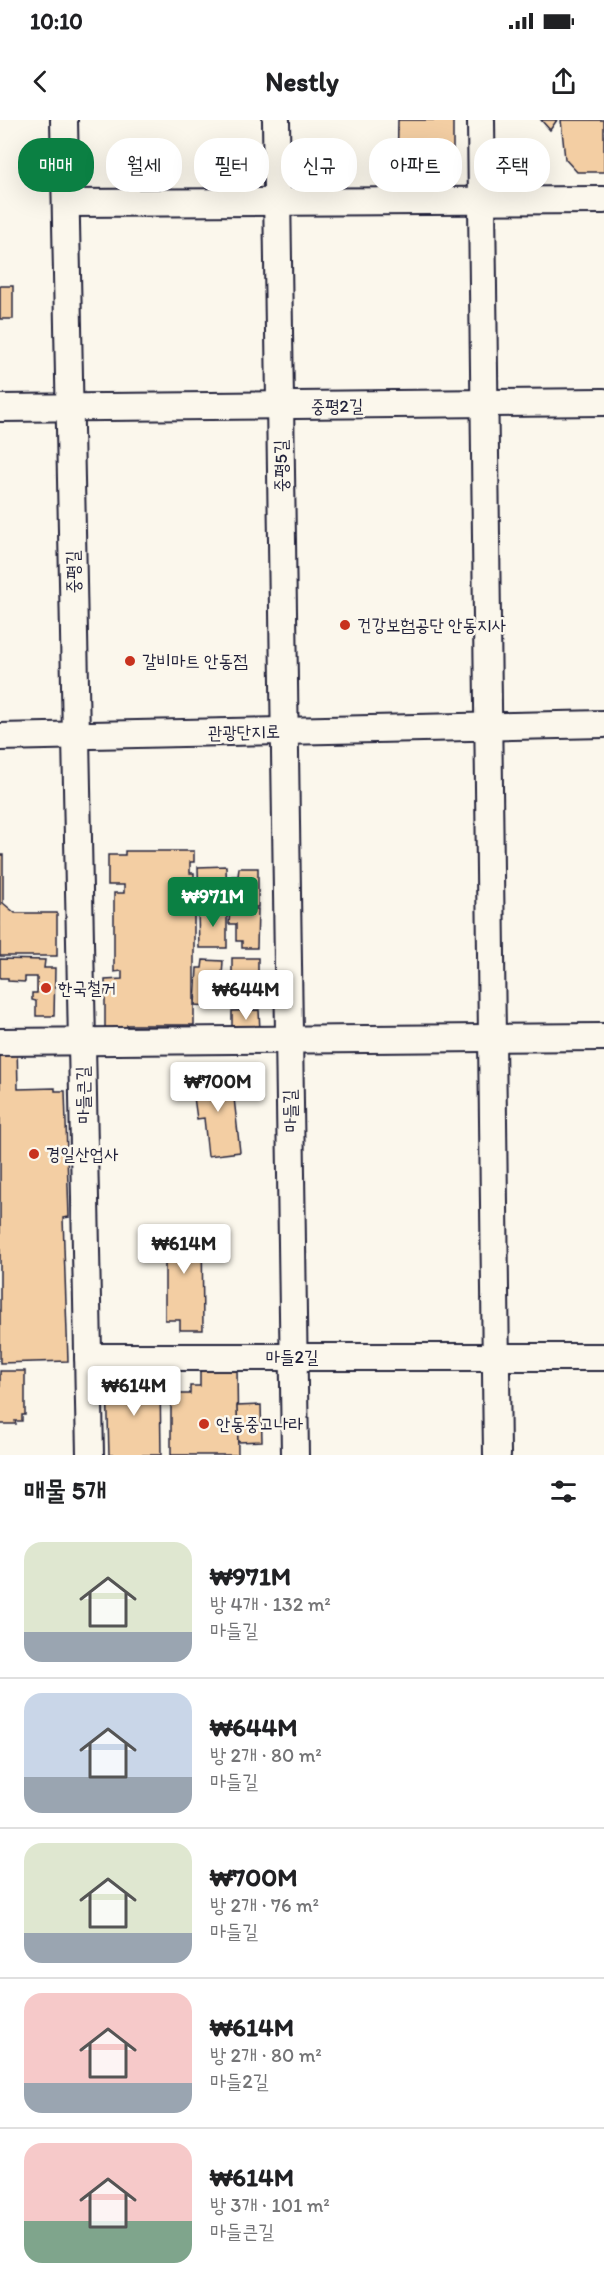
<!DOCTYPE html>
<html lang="ko">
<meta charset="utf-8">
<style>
body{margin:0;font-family:Itim,"Poor Story",sans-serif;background:#f6f6f6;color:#202124;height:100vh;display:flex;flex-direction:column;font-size:22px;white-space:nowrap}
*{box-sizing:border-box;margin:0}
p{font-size:20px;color:#757577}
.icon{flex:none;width:33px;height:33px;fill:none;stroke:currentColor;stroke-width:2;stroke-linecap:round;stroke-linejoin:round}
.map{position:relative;height:1335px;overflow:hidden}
.panel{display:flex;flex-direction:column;background:#fff;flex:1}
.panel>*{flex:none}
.top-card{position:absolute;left:18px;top:18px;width:568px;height:54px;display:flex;gap:12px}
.price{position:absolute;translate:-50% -51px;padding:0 14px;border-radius:6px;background:#fff;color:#222;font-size:20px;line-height:39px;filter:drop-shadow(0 2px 3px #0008)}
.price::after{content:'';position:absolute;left:50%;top:36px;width:18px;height:14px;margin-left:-9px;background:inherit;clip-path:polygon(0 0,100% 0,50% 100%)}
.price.on{background:#0b8043;color:#fff}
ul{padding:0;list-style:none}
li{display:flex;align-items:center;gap:18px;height:150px;padding:0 24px}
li+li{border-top:2px solid #e0e0e0}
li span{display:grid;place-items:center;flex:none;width:168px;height:120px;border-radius:18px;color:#555}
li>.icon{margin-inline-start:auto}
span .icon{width:72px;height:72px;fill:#fffc;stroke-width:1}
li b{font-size:26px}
h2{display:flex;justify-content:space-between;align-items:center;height:72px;padding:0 24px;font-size:26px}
.tag{padding:0 21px;border-radius:24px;background:#fff;box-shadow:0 6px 24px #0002;font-size:21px;line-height:54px}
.tag.on{background:#0b8043;color:#fff}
.status{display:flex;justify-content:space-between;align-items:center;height:42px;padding:0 30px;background:#fff;direction:ltr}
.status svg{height:16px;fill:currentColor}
header{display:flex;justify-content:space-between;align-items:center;height:78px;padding:0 24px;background:#fff;font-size:27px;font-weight:700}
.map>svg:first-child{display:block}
.building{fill:#f3cea3;stroke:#22223b;stroke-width:1.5}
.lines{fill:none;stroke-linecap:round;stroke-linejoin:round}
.minor-casing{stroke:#22223b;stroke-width:30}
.minor{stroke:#fbf7ec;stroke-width:26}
.poi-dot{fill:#c8321e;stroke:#fbf7ec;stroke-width:2}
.labels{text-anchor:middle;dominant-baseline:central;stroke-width:5;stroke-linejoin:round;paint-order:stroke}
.street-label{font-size:18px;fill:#22223b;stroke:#fbf7ec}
.poi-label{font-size:18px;fill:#22223b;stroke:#fbf7ec;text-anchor:start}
</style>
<div class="status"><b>10:10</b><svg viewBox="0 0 49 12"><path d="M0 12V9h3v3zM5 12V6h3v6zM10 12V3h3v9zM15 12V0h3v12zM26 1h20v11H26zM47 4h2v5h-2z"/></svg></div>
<header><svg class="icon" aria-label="back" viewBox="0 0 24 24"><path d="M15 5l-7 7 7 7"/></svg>Nestly<svg class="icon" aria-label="share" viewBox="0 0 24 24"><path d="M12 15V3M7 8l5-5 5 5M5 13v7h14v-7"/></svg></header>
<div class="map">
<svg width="604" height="1335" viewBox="0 0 604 1335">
<rect width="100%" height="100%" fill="#fbf7ec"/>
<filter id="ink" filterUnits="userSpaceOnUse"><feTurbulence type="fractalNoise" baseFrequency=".0167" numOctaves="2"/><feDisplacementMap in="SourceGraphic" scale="12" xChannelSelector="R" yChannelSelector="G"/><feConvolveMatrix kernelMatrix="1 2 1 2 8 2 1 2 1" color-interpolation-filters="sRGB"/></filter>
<g filter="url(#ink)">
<g class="building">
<polygon points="398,0 453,0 453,64 397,63"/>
<polygon points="541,0 557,0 550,10"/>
<polygon points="561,0 604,0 604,52 577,52 565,39"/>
<rect x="0" y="166" width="13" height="33"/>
<polygon points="125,731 194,731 194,742 190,742 190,753 194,753 194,905 127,905 127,911 105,911 105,860 122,859 122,851 114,852 114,773 124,773 124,765 108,765 108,735 125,735"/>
<polygon points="0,735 3,735 3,783 15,793 57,793 57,836 0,836"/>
<polygon points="226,746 227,788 199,788 198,747"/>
<polygon points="239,748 258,748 258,787 230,787 232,756 238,756"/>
<polygon points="198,789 227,789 227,828 199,828"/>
<polygon points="230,789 258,789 257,828 242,828 242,821 236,821 236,804 229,804"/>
<polygon points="232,838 258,838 258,885 225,884 225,867 232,867"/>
<polygon points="0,839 45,840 44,848 55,848 54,896 36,896 36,881 32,880 32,873 37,873 37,857 25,857 25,862 8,861 8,858 0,858"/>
<polygon points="203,840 223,841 220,887 195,885 197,848 202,848"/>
<polygon points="259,890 260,911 232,911 232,891"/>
<polygon points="17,925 18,969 55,968 55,971 65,971 69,1097 63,1098 68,1241 0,1243 0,926"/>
<polygon points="231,951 240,1032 208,1036 204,998 197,999 194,977 202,976 199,954"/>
<polygon points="165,1104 202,1104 203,1210 180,1210 180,1200 165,1200"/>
<polygon points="200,1246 237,1246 238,1335 171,1335 171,1274 190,1274 190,1266 200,1266"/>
<polygon points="0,1251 25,1251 25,1295 22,1295 22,1301 15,1301 16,1304 0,1304"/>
<polygon points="160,1259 161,1335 109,1335 107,1260"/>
<polygon points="261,1285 262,1321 238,1322 237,1286"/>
</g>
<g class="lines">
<defs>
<g id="minor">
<polyline points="64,0 90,1335"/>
<polyline points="276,0 295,1335"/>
<polyline points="481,0 497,1335"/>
<polyline points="66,83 604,80"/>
<polyline points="0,288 604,282"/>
<polyline points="0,617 604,604"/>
<polyline points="0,922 604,917"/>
<polyline points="88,1237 604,1237"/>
</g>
</defs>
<use href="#minor" class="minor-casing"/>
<use href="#minor" class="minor"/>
</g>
</g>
<g class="poi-dot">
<circle cx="345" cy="505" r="6"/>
<circle cx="130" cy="541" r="6"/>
<circle cx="46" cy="868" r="6"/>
<circle cx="34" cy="1034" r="6"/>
<circle cx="204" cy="1304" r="6"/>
</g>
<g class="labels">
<g class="street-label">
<text transform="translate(337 286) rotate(-1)">중평2길</text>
<text transform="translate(281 346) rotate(-91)">중평5길</text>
<text transform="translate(73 452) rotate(-91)">중평길</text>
<text transform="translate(244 612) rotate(-1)">관광단지로</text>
<text transform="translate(83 975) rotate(-91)">마들큰길</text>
<text transform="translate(290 991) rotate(-91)">마들길</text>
<text x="292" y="1237">마들2길</text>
</g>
<g class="poi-label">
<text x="357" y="505">건강보험공단 안동지사</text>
<text x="142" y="541">갈비마트 안동점</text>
<text x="58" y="868">한국철거</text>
<text x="46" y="1034">경일산업사</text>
<text x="216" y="1304">안동중고나라</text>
</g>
</g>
</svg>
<b class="price on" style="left:213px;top:808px">₩971M</b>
<b class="price" style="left:246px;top:901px">₩644M</b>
<b class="price" style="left:218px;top:993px">₩700M</b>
<b class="price" style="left:184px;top:1155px">₩614M</b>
<b class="price" style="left:134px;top:1297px">₩614M</b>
<div class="top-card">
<a class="tag on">매매</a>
<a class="tag">월세</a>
<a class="tag">필터</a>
<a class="tag">신규</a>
<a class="tag">아파트</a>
<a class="tag">주택</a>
</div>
</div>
<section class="panel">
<h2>매물 5개<svg class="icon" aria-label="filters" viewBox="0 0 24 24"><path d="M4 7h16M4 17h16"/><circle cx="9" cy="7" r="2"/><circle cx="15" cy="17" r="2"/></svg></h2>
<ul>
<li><span style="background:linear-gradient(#dfe7d0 75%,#9aa5b1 0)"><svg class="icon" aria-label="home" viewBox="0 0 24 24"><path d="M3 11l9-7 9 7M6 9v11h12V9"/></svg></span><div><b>₩971M</b><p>방 4개 · 132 m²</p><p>마들길</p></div></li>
<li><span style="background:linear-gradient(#c9d6e8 70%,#9aa5b1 0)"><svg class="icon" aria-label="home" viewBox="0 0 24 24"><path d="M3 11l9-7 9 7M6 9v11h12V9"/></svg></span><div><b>₩644M</b><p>방 2개 · 80 m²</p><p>마들길</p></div></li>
<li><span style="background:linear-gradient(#dfe7d0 75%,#9aa5b1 0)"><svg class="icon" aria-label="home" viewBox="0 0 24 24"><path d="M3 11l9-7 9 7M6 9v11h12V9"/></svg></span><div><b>₩700M</b><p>방 2개 · 76 m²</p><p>마들길</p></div></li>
<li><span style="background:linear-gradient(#f6c9c9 75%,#9aa5b1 0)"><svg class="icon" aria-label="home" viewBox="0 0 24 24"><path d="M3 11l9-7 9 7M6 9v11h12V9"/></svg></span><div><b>₩614M</b><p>방 2개 · 80 m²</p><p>마들2길</p></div></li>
<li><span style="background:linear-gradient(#f6c9c9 65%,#7fa58c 0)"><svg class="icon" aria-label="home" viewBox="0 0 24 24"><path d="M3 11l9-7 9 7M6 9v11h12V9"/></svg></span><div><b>₩614M</b><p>방 3개 · 101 m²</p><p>마들큰길</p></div></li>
</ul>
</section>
